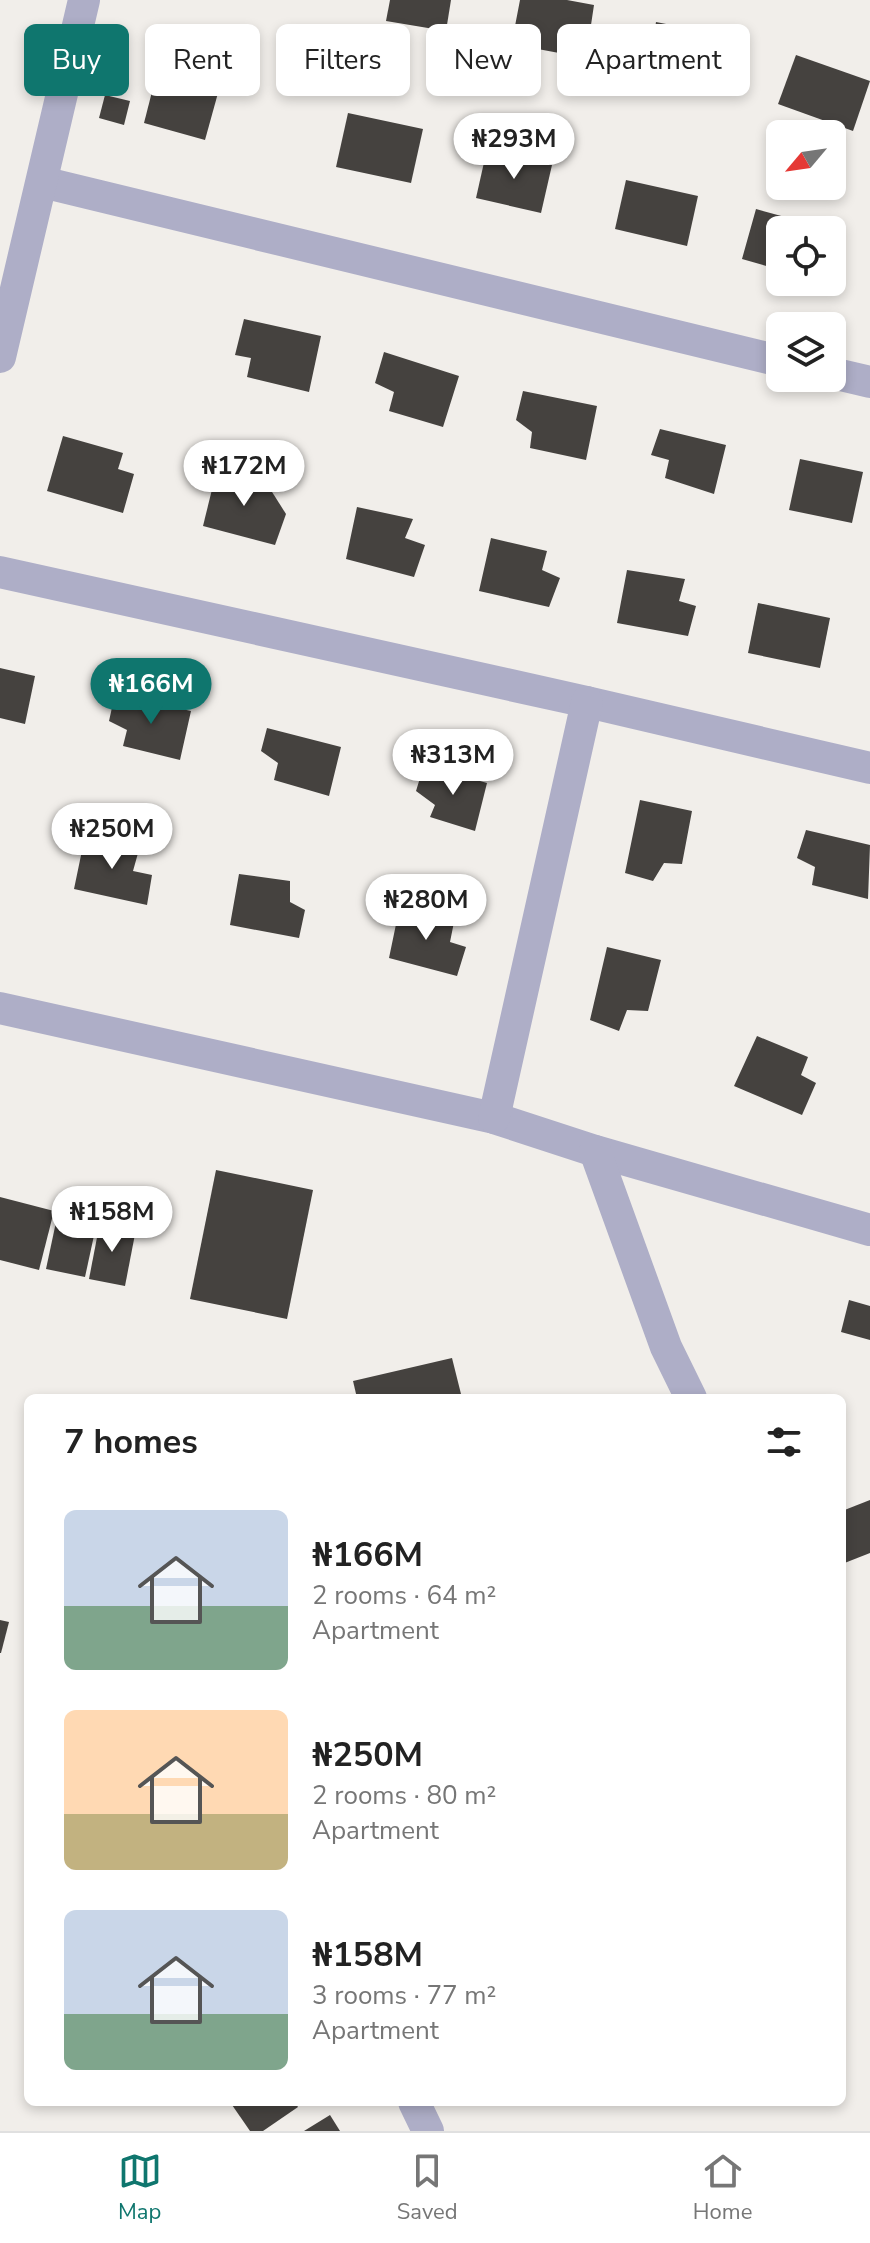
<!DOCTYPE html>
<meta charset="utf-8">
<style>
body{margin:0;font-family:"Nunito Sans",sans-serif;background:#f2f2f2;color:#222;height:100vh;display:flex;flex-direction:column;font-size:30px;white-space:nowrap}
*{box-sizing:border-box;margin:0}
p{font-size:26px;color:#767676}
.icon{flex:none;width:44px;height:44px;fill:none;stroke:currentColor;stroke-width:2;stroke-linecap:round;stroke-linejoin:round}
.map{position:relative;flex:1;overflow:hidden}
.details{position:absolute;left:24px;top:1394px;width:822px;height:712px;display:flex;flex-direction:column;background:#fff;border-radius:12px;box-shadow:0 4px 12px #0003}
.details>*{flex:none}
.banner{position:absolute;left:24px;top:24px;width:822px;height:72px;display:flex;gap:16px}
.needle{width:52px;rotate:241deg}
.tools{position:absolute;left:766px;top:120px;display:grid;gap:16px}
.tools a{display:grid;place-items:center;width:80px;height:80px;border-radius:12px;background:#fff;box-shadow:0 4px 12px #0003;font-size:40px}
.price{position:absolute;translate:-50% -68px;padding:0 18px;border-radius:28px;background:#fff;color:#222;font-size:26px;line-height:52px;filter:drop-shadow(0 2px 4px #0008)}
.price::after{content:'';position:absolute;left:50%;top:48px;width:24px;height:18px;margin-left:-12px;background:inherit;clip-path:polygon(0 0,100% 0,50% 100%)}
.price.selected{background:#0f766e;color:#fff}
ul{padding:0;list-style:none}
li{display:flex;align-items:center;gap:24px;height:200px;padding:0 40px}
li span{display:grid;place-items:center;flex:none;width:224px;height:160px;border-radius:12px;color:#555}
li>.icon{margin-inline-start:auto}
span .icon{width:96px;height:96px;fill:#fffc;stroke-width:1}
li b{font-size:34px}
h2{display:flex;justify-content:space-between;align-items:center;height:96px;padding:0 40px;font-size:34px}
.tag{padding:0 28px;border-radius:12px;background:#fff;box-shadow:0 4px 12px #0003;font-size:28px;line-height:72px}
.tag.selected{background:#0f766e;color:#fff}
.dock{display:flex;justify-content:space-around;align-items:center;height:112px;border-top:2px solid #e0e0e0;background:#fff;font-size:22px;color:#767676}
.dock a{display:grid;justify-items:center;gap:4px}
.dock .selected{color:#0f766e}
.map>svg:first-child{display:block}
.building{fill:#45423f}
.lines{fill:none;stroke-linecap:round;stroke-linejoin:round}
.minor{stroke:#aeaec7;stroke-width:32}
</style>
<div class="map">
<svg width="870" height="2131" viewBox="0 0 870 2131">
<rect width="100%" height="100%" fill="#f1eeea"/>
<g class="building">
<polygon points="390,0 451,0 446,31 386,21"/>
<polygon points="520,0 567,0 594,5 586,58 527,47 531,28 515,26"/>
<polygon points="656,22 727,36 718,85 659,73 663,54 651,52"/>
<polygon points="796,55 870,81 853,131 778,104"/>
<polygon points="156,76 218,93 205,140 144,123"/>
<polygon points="105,95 130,101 124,125 99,118"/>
<polygon points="348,113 423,129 411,183 336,167"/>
<polygon points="487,149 552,165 541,213 476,198"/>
<polygon points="626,180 698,196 687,246 615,229"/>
<polygon points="756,209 829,229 829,230 780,230 780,270 742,259"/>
<polygon points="244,319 321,336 309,392 247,377 251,358 235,355"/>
<polygon points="384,352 459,376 443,427 389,411 394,392 375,383"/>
<polygon points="523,391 597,406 586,460 530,448 532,432 516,420"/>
<polygon points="660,429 726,445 714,494 665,478 669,460 651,455"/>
<polygon points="63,436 123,453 118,469 134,474 123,513 47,491"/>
<polygon points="800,459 863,472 852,523 789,510"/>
<polygon points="217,469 267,484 286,514 275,545 203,526"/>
<polygon points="357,507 413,519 405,538 425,545 414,577 346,559"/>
<polygon points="491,538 547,551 542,570 560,578 549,607 479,591"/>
<polygon points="627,570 685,579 679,601 696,606 688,636 617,623"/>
<polygon points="758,603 830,618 820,668 748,653"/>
<polygon points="0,668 35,676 25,724 0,718"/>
<polygon points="115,694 191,711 180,760 123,746 127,730 109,721"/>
<polygon points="267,728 341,747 329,796 274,780 278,763 261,751"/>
<polygon points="424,765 487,783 475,831 430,817 435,805 416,791"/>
<polygon points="640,800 692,811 682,864 664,863 653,881 625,873"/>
<polygon points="806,830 870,845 868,899 812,885 815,867 797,858"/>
<polygon points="85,836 140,846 133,871 152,875 147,905 74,889"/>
<polygon points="239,874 290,881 290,902 305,910 299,938 230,925"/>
<polygon points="400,905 454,922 450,942 466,947 457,976 389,958"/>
<polygon points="607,947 661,960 648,1011 627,1010 619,1031 590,1020"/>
<polygon points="757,1036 808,1057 801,1075 816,1083 802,1115 734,1086"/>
<polygon points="216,1170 313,1190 287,1319 190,1299"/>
<polygon points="0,1197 54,1211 39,1270 0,1260"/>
<polygon points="59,1208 98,1217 85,1277 46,1269"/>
<polygon points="100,1222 136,1229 125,1286 89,1279"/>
<polygon points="849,1300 870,1306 870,1340 841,1332"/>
<polygon points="452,1358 462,1398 357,1398 353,1381"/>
<polygon points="870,1500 870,1553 842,1564 842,1511"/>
<polygon points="0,1620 9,1622 1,1653 0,1653"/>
<polygon points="230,2102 295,2102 298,2107 263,2131 250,2131"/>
<polygon points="330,2115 340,2131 304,2131"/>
</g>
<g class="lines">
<g class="minor">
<polyline points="42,182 780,361"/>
<polyline points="0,357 84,0"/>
<polyline points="832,373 870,382"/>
<polyline points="0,572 587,702 870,768"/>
<polyline points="0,1008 494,1118 595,1151 870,1230"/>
<polyline points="494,1118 587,702"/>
<polyline points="595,1151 666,1347 691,1398"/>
<polyline points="414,2102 428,2131"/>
</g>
</g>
</svg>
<div class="tools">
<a><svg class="needle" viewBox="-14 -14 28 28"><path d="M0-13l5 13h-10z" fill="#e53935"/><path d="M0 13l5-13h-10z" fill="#767676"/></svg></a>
<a><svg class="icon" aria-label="locate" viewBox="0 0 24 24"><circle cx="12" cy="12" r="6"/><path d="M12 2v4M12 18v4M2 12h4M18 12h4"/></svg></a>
<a><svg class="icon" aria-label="layers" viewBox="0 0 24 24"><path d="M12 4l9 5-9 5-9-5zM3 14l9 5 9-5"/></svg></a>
</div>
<b class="price" style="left:514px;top:181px">₦293M</b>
<b class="price" style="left:244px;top:508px">₦172M</b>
<b class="price selected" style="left:151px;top:726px">₦166M</b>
<b class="price" style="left:453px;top:797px">₦313M</b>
<b class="price" style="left:112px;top:871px">₦250M</b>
<b class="price" style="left:426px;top:942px">₦280M</b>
<b class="price" style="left:112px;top:1254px">₦158M</b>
<div class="banner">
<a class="tag selected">Buy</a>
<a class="tag">Rent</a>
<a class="tag">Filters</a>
<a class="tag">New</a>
<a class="tag">Apartment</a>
</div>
<section class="details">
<h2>7 homes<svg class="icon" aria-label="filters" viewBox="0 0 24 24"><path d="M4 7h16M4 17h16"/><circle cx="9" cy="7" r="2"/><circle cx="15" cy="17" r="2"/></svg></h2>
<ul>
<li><span style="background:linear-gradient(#c9d6e8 60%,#7fa58c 0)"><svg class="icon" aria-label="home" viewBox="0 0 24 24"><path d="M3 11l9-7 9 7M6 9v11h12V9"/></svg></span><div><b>₦166M</b><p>2 rooms · 64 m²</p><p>Apartment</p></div></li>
<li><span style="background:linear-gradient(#ffd9b3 65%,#c2b280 0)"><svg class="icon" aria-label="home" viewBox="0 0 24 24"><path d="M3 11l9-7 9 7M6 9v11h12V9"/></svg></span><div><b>₦250M</b><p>2 rooms · 80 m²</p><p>Apartment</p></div></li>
<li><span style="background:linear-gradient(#c9d6e8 65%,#7fa58c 0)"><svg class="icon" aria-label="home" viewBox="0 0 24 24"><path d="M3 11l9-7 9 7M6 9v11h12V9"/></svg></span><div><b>₦158M</b><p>3 rooms · 77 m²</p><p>Apartment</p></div></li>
</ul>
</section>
</div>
<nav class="dock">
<a class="selected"><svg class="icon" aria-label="map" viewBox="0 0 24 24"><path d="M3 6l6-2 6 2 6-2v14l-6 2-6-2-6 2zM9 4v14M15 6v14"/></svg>Map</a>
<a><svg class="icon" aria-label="saved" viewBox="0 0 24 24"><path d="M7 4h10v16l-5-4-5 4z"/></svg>Saved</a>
<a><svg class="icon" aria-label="home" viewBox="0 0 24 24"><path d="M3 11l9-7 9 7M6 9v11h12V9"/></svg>Home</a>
</nav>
